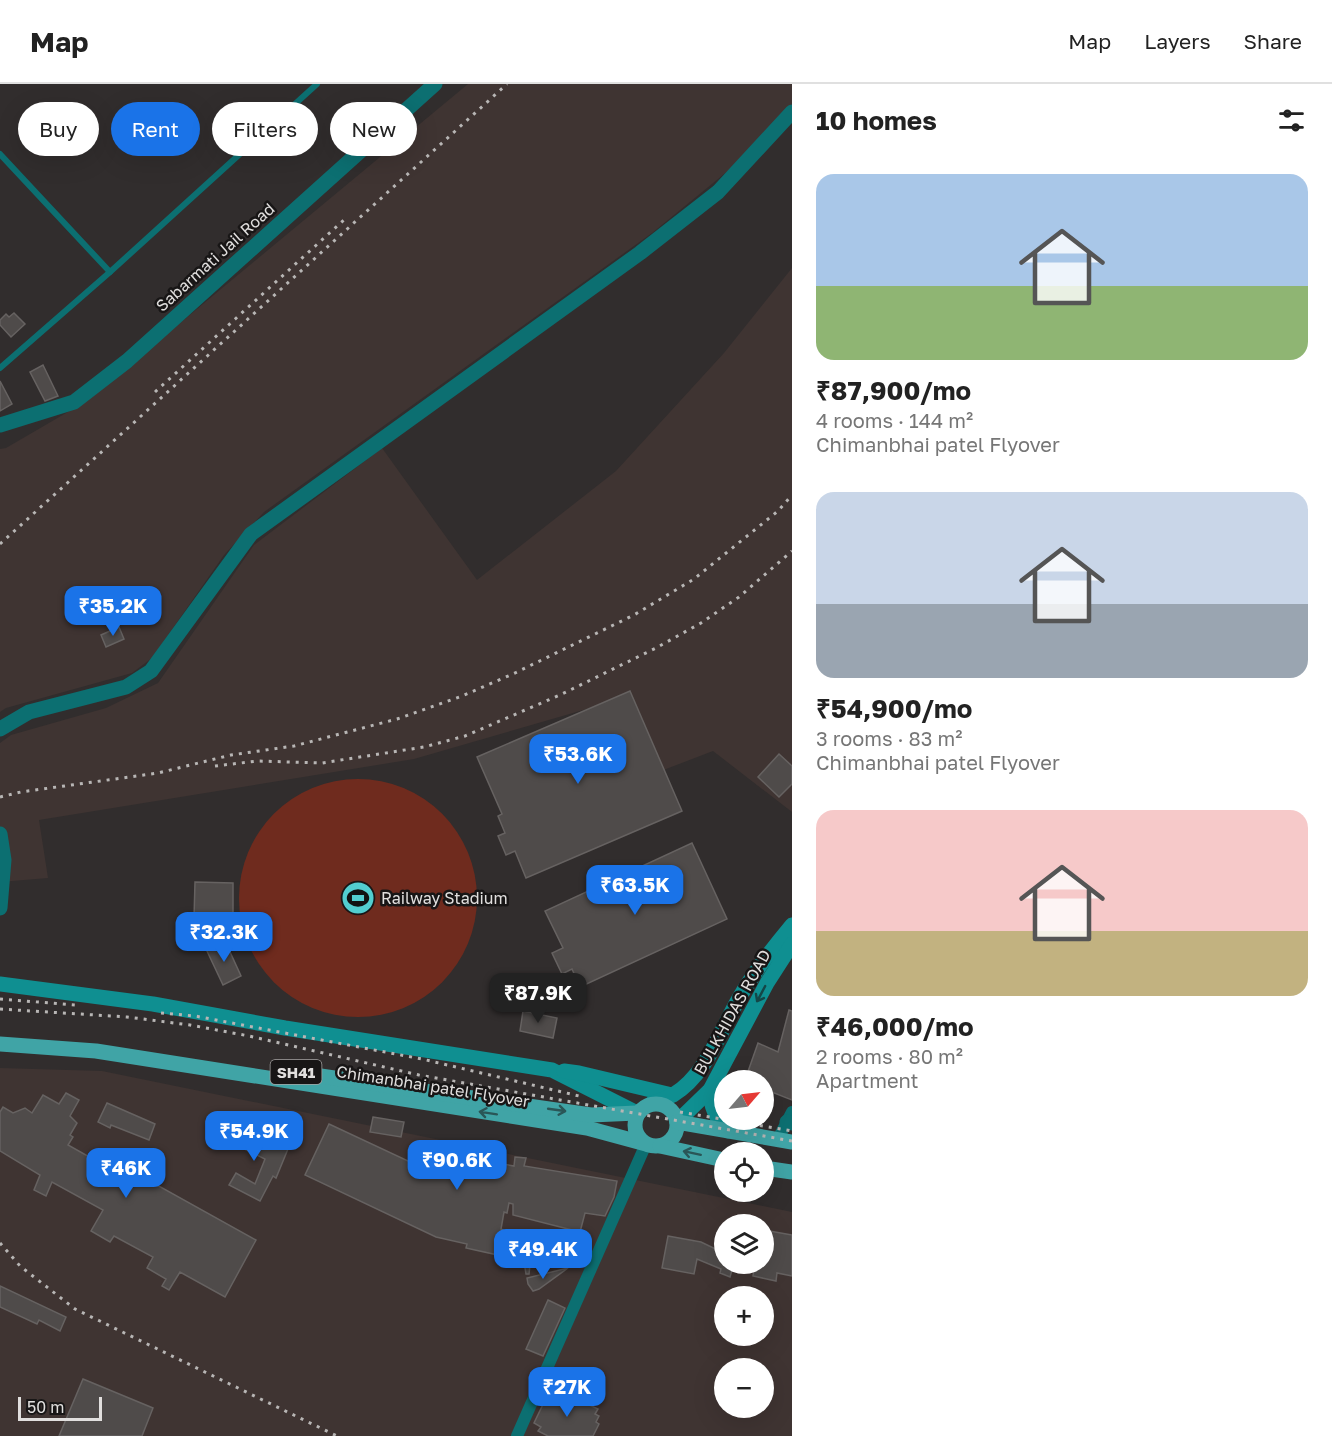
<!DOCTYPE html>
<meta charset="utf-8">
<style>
body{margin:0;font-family:"Golos Text",sans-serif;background:#f6f6f6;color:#222;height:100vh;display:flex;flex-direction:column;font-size:22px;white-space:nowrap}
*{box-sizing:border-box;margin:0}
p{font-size:20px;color:#767676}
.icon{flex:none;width:33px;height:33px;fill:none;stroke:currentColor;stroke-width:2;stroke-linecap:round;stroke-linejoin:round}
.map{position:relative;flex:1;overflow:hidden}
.sheet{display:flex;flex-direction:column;background:#fff;width:540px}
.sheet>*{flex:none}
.hud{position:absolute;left:18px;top:18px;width:570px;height:54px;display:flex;gap:12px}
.needle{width:39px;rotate:62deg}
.buttons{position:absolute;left:714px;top:986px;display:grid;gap:12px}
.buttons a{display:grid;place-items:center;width:60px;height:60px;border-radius:50%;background:#fff;box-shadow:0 6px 24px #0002;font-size:30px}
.scale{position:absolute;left:18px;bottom:15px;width:84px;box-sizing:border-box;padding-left:6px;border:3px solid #e1dfde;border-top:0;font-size:16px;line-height:21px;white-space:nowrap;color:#e1dfde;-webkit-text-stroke:4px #181616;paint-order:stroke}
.price{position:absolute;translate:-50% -51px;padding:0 14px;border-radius:12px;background:#1a73e8;color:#fff;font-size:20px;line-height:39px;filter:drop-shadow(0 2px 3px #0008)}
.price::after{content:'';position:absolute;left:50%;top:36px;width:18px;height:14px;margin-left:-9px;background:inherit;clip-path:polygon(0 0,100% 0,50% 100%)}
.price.current{background:#222;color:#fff}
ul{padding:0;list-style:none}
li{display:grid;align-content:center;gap:12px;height:318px;padding:0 24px}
li span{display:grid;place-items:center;height:186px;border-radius:18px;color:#555}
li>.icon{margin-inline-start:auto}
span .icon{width:108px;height:108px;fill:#fffc;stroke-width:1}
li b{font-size:26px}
h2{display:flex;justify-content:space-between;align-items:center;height:72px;padding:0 24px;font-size:26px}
.tag{padding:0 21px;border-radius:27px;background:#fff;box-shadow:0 6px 24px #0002;font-size:21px;line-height:54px}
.tag.current{background:#1a73e8;color:#fff}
header{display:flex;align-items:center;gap:36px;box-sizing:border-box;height:84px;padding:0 30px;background:#fff;border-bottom:2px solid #e0e0e0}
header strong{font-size:28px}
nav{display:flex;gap:33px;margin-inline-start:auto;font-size:21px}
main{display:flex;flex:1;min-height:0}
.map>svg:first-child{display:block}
.built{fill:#3f3432;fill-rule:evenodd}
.green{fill:#6f2b1e}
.building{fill:#4f4b4a;stroke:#666261;stroke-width:1.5}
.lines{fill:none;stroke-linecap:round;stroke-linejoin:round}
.service{stroke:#0c6f71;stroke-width:6}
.minor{stroke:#0c6f71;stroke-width:12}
.tertiary{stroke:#0c6f71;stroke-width:15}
.secondary{stroke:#0f8f91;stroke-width:15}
.primary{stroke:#40a4a6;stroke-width:15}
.rail{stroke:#b8b6b5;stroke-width:3;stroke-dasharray:3 6;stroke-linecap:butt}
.oneway{stroke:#144647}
.oneway2{stroke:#2a5657}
.labels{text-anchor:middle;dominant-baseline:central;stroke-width:5;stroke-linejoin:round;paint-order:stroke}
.shield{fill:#181616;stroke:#a5a3a2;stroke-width:1.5}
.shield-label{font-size:15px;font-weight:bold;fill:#e1dfde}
.street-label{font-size:16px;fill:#e1dfde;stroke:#181616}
.poi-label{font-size:16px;fill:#e1dfde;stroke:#181616;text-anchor:start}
</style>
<header>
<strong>Map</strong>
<nav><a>Map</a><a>Layers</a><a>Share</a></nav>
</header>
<main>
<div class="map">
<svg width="792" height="1352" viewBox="0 0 792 1352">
<rect width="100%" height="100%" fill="#312d2d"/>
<g class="built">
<polygon points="468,0 792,0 792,20 746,72 652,149 264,428 224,471 152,574 132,589 6,624 0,628 0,365 6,364 85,318"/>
<polygon points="792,184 792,728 713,667 640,695 611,618 414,675 39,736 48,794 0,798 0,659 11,651 106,624 158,599 254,461 382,364 477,496 616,387 724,269"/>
<path d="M0 984 102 987 792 1128V1352H0ZM724 1140H764V1179H724ZM724 1212H764V1251H724ZM724 1284H764V1323H724Z"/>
</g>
<circle class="green" cx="358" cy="814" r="119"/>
<g class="building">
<polygon points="14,229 25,240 11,253 0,241 0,236 6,230 9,233"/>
<polygon points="43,281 58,312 45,317 30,288"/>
<polygon points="0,297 12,320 0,327"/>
<polygon points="119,543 124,555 106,563 101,551"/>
<polygon points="630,607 682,727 526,794 515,767 506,771 498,752 505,749 498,732 502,730 477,673"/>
<polygon points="779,670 792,682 792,700 779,713 758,693"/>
<polygon points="692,759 727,835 580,903 572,885 562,890 552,869 563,864 545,827"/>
<polygon points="195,798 233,799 233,835 194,834"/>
<polygon points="225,857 241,892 223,901 206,865"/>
<polygon points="789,926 792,927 792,1016 764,1005 764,996 745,996 758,959 778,968"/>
<polygon points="523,927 557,934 553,954 520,947"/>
<polygon points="66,1009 79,1016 70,1032 77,1039 70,1051 73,1053 68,1061 107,1083 117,1068 151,1086 146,1095 256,1156 225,1213 180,1188 169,1206 162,1202 166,1195 147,1184 153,1173 114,1152 110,1158 91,1147 103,1126 52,1098 46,1112 34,1106 40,1091 0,1067 0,1028 3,1023 13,1029 25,1024 32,1029 43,1011 59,1020"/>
<polygon points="107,1019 155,1040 149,1056 111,1041 110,1044 98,1038"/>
<polygon points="373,1033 404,1038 401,1053 370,1048"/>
<polygon points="216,1039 270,1064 272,1059 288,1065 276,1094 273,1092 260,1117 229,1101 236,1089 255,1100 265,1075 211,1049"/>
<polygon points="329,1040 442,1093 446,1070 514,1082 515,1073 526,1074 524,1082 617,1097 614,1113 605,1132 585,1129 580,1148 513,1131 513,1120 509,1119 507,1129 504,1128 501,1145 503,1146 498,1171 475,1166 466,1164 467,1160 436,1153 305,1091"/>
<polygon points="764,1146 792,1151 792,1192 777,1189 776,1197 753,1192 755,1179 764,1179"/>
<polygon points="513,1148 533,1154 529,1190 526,1190 523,1172 513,1172"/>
<polygon points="668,1152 701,1158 724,1169 724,1179 734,1179 730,1193 720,1189 721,1185 697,1175 694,1190 662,1184"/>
<polygon points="568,1184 539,1205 533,1207 528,1200 527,1194"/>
<polygon points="0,1202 66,1233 60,1247 39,1236 37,1240 0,1223"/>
<polygon points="548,1216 565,1224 543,1272 526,1265"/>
<polygon points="83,1295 153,1324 142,1352 59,1352"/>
<polygon points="549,1308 574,1320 577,1315 598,1325 595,1330 599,1332 596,1338 599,1340 593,1352 548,1352 538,1347 541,1343 534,1339"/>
</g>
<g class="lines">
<g class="service">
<polyline points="0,70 110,188"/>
<polyline points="0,284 110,188 317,0"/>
</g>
<g class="minor">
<polyline points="778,1055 792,1028"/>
<polyline points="517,1352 646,1060"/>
</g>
<g class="tertiary">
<polyline points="0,341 74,318 127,277 435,0"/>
<polyline points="0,645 29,628 126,603 151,587 251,450 640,169 718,108 792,28"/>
<polyline points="0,824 4,776 0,750"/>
<polyline points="787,1038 792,1039"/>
</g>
<g class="secondary">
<polyline points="0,900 153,920 285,944 552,986 637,1029"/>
<polyline points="564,987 579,989 672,1011"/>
<path d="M710 1006C710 1023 716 1035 728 1047"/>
<path d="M652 1019C659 1017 667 1014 673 1011 707 990 719 949 738 916 753 889 772 865 792 841"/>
<polyline points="677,1038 710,1006 767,899 792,860"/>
</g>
<g class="primary">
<polyline points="0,960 96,967 587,1044 646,1060"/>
<polyline points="279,986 591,1031 637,1029"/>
<circle cx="656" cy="1041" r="21"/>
<polyline points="677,1038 792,1058"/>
<polyline points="660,1062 724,1076"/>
<polyline points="764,1084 792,1088"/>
</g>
<g class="rail">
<polyline points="155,308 346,134"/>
<polyline points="0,460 507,0"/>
<polyline points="215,682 258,677 322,679 424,663 465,652 560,611 656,564 701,539 739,513 792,467"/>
<polyline points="0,713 21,708 158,689 231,671 294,662 397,635 462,612 515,589 634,531 694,495 778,427 792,411"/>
<polyline points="0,915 75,921"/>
<polyline points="0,925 127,933 190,941 249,952 419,991 792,1057"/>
<polyline points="161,929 195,932 422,975 579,1012"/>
<polyline points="680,1028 792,1047"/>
<polyline points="0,1159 20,1182 75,1225 337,1352"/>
</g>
</g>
<defs><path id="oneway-shaft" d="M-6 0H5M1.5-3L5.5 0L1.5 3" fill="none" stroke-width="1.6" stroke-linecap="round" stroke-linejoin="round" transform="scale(1.5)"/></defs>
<use class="oneway" href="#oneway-shaft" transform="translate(761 910) rotate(118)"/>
<g class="oneway2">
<use href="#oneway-shaft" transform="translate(557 1026) rotate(8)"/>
<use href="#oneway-shaft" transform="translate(488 1029) rotate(-171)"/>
<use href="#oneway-shaft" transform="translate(692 1069) rotate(-168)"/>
</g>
<defs>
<symbol id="stadium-disc" viewBox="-11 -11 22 22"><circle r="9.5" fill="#52cdcf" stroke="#181616"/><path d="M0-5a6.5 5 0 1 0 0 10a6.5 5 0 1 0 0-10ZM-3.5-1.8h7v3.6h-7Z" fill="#111"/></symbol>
</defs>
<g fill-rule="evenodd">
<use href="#stadium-disc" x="339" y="795" width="38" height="38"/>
</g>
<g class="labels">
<rect class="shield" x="270.5" y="976" width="51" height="24" rx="4.5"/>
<g class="shield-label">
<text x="296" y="988">SH41</text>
</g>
<g class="street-label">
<text transform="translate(215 173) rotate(-42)">Sabarmati Jail Road</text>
<text transform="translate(732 928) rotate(-61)">BULKHIDAS ROAD</text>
<text transform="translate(433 1002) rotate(9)">Chimanbhai patel Flyover</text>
</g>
<g class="poi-label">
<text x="381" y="814">Railway Stadium</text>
</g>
</g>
</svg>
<div class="buttons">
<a><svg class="needle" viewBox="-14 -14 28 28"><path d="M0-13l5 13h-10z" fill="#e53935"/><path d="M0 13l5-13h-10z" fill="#767676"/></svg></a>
<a><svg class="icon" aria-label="locate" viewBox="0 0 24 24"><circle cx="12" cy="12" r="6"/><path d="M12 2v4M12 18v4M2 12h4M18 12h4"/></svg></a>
<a><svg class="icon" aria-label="layers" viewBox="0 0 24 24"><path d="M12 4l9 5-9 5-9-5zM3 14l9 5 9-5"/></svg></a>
<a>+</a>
<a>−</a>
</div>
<div class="scale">50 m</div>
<b class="price" style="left:113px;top:553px">₹35.2K</b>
<b class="price" style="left:578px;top:701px">₹53.6K</b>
<b class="price" style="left:635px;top:832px">₹63.5K</b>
<b class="price" style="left:224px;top:879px">₹32.3K</b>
<b class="price current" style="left:538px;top:940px">₹87.9K</b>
<b class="price" style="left:254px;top:1078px">₹54.9K</b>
<b class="price" style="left:457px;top:1107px">₹90.6K</b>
<b class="price" style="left:126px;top:1115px">₹46K</b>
<b class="price" style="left:543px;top:1196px">₹49.4K</b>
<b class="price" style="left:567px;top:1334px">₹27K</b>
<div class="hud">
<a class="tag">Buy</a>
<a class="tag current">Rent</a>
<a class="tag">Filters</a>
<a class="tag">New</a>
</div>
</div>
<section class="sheet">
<h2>10 homes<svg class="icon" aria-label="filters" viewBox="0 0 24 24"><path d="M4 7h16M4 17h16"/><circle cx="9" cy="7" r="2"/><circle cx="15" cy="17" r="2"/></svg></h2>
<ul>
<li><span style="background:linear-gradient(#a9c7e8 60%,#8fb573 0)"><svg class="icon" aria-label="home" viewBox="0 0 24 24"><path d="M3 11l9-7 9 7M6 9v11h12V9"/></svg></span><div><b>₹87,900/mo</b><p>4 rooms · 144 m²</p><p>Chimanbhai patel Flyover</p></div></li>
<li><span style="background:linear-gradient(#c9d6e8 60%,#9aa5b1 0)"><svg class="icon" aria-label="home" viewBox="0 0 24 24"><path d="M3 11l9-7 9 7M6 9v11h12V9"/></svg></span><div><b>₹54,900/mo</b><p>3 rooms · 83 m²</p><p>Chimanbhai patel Flyover</p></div></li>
<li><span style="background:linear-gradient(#f6c9c9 65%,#c2b280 0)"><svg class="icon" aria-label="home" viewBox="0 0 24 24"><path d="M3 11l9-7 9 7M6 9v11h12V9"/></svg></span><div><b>₹46,000/mo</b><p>2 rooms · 80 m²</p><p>Apartment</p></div></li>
</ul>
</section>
</main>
